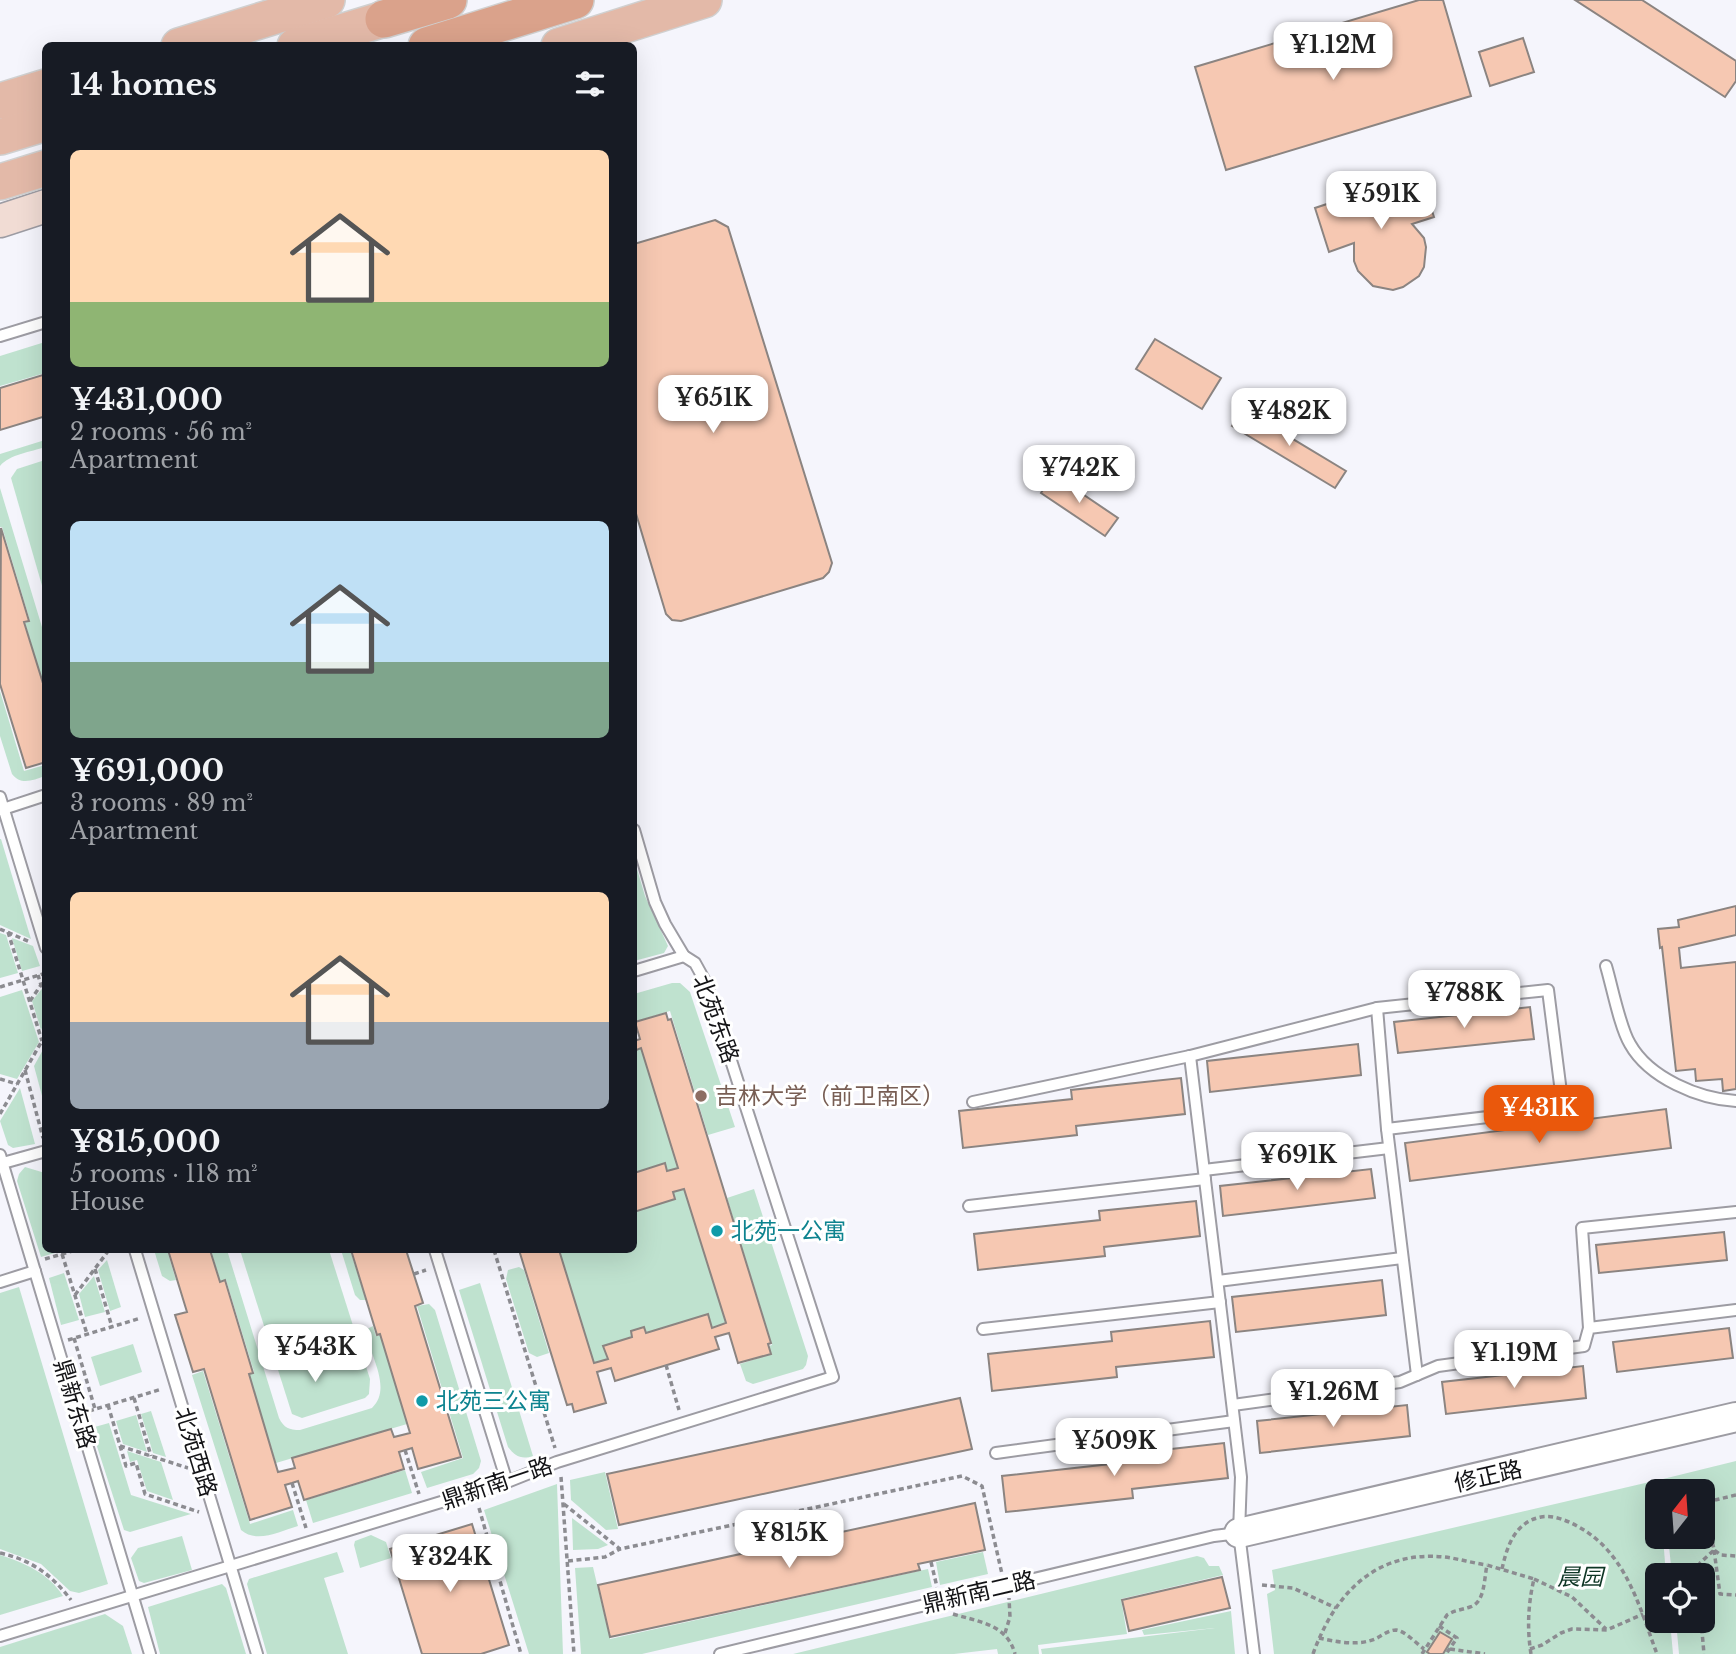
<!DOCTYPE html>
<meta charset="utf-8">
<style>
body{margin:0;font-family:"Libre Baskerville","Noto Sans SC",serif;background:#20242c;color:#f1f3f6;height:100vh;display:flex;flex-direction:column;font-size:26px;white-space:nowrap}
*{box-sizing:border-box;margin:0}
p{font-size:23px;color:#9ea1a6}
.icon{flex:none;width:38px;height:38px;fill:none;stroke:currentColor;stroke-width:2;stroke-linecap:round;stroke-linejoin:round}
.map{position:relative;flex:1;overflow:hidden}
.sheet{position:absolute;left:42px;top:42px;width:595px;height:1211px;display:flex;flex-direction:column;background:#171b24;border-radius:10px;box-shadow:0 7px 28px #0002}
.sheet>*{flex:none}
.needle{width:46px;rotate:17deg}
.tools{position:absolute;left:1645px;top:1479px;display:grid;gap:14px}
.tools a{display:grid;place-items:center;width:70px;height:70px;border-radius:10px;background:#171b24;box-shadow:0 7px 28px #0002;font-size:35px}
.price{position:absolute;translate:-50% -60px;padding:0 16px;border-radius:14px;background:#fff;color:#222;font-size:23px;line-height:46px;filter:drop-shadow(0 2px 4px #0008)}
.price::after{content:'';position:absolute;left:50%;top:42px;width:21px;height:16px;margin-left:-10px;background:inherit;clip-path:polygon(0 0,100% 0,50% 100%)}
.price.selected{background:#ea580c;color:#fff}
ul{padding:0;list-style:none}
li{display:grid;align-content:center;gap:14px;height:371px;padding:0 28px}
li span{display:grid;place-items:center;height:217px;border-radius:10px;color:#555}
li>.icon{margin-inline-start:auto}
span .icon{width:126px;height:126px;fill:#fffc;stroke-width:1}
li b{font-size:30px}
h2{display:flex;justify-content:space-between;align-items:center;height:84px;padding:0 28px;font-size:30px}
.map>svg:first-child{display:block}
.green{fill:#bfe2cf}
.building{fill:#f6c8b2;stroke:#8b8481;stroke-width:2}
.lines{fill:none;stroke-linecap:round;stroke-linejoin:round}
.service-casing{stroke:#9d9ca3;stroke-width:14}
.tertiary-casing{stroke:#9d9ca3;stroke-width:32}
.secondary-casing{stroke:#9d9ca3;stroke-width:35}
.primary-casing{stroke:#d0d0d0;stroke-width:38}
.trunk-casing{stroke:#d0d0d0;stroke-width:40}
.path{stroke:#8c8c91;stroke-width:3.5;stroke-dasharray:5 3.5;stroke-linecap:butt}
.service{stroke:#fff;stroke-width:10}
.tertiary{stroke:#fff;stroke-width:28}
.secondary{stroke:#f1dcd4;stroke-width:32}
.primary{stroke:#e3b9a8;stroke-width:35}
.trunk{stroke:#daa28b;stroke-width:37}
.education-dot{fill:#8d6e63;stroke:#fff;stroke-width:2.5}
.culture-dot{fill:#0f9aa8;stroke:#fff;stroke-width:2.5}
.labels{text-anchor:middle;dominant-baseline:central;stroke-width:6;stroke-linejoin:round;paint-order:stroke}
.street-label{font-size:23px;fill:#131316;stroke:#fff}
.education-label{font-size:23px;fill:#785e54;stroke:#fff;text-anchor:start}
.culture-label{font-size:23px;fill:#0d838f;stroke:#fff;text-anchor:start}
.park-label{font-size:23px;font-style:italic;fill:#0e3625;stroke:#fff}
</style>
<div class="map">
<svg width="1736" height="1654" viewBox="0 0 1736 1654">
<rect width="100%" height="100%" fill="#f5f5fc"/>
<g class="green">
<polygon points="45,342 45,373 0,386 0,356"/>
<path d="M45 440V447C31 452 10 454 0 466V454Z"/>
<polygon points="45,460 46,460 45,596 11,478 17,469"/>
<polygon points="0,488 45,637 45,690 25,623 30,621 2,527 0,527"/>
<path d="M0 691 24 771 45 765V776C33 780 21 786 12 774L0 736Z"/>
<polygon points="0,839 1,839 31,939 0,925"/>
<polygon points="634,859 645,896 668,946 664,953 634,961"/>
<polygon points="0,933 6,935 18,973 0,978"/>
<polygon points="12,938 33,946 40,966 22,971"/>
<polygon points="672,983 680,983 690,992 735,1127 708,1135 670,1011 634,1022 634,994"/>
<polygon points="45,985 45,1021 41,1030 32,1001"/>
<polygon points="22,990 39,1042 17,1079 0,1074 0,997"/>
<polygon points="45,1046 45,1107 34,1066"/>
<polygon points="641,1048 678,1168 667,1171 664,1163 634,1173 634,1051"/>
<polygon points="20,1088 35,1144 13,1148 8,1145 0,1121"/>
<polygon points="25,1167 45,1173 46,1250 65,1250 41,1257 17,1181 19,1174"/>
<polygon points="684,1189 726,1323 712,1328 708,1314 646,1333 644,1327 631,1331 632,1337 603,1347 608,1359 594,1363 559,1250 634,1250 634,1212 674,1199 673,1192"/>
<polygon points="754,1189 808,1356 806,1365 803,1369 753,1384 746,1381 740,1364 771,1354 769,1346 772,1345 727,1198"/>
<polygon points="154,1250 167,1250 176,1280 170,1281 162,1276"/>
<path d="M211 1250H227L279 1418C284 1428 289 1430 300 1430L372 1408C393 1388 369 1354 365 1330L373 1326 376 1336 380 1335 407 1424 276 1463 249 1375 254 1372 226 1280 220 1281Z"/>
<polygon points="240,1250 329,1250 370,1379 369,1394 365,1398 302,1418 292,1414"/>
<polygon points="341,1250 350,1250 366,1300 360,1300 355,1295"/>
<polygon points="107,1260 121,1307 110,1311 98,1270"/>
<polygon points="519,1267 524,1270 549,1353 537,1357 529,1353 506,1279 508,1270"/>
<polygon points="64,1273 79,1320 61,1325 49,1278"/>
<polygon points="94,1276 105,1312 85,1317 79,1294"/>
<path d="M480 1283 533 1456C521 1460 515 1456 508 1447L459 1290Z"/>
<polygon points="19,1287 108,1584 79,1593 70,1591 41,1564 0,1549 0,1293"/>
<polygon points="429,1304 435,1310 481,1461 479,1468 473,1474 427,1488 421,1472 463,1458 417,1306"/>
<polygon points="133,1344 142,1372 100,1386 91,1357"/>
<path d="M203 1371 250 1524 293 1510 298 1526C280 1531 257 1544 241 1530L192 1375Z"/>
<polygon points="151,1411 166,1457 153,1453 141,1414"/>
<polygon points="136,1415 147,1452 123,1444 116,1421"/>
<polygon points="109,1423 131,1495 191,1514 130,1532 124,1530 91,1428"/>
<polygon points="127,1451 161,1462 173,1500 147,1491 137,1460 130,1462"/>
<polygon points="1736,1461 1736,1654 1679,1654 1676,1621 1703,1620 1703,1575 1672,1575 1668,1537 1703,1536 1703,1491 1664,1491 1663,1479"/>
<polygon points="405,1470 412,1493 313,1523 306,1500"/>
<polygon points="605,1472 618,1529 606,1530 571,1500 570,1480"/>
<polygon points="1658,1480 1657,1536 1663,1537 1666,1575 1657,1575 1657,1620 1670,1621 1673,1654 1274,1654 1267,1594 1275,1590 1272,1570"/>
<polygon points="557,1484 563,1654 529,1654 484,1510"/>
<polygon points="572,1518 608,1545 598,1549 573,1550"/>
<polygon points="371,1535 386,1542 391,1558 360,1568 354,1545 355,1541"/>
<polygon points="182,1536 192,1570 144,1583 139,1581 131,1558 138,1548"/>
<polygon points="337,1552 344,1572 324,1578 348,1654 267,1654 247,1584 249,1579"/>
<polygon points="983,1552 988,1574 940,1585 936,1562"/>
<path d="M0 1555C25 1563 48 1573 63 1596L0 1615Z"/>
<polygon points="1197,1556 1204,1558 1209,1566 1219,1566 1223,1575 1121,1599 1127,1634 1038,1645 1039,1654 998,1654 997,1649 954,1654 793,1654"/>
<polygon points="593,1567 610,1639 928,1569 932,1587 642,1654 581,1654 575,1568"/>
<polygon points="222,1584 226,1588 246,1654 160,1654 148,1607"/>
<polygon points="1231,1611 1235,1654 1042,1654 1041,1649 1215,1628 1144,1635 1142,1630"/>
<polygon points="105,1614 123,1626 132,1654 0,1654 0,1647"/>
</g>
<g class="building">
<polygon points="1419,0 1443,0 1471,96 1226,170 1195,67"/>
<polygon points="1575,0 1642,0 1736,61 1736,81 1725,97"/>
<polygon points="1523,38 1534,72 1490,86 1479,52"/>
<polygon points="1420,173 1434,217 1412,224 1424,238 1426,247 1424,267 1419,276 1403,287 1393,290 1373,286 1358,271 1354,261 1354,243 1329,252 1315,208"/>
<polygon points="715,220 728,227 832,563 829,572 823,578 681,621 672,620 666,614 634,507 634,244"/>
<polygon points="1155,339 1221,378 1202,409 1136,369"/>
<polygon points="46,374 46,416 0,430 0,388"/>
<polygon points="1243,409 1346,471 1335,488 1232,426"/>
<polygon points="1053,474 1118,518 1105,536 1041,493"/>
<polygon points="1,528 29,621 24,622 46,693 46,762 26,768 0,684"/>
<polygon points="1736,906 1736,935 1679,948 1681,968 1736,962 1736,1089 1723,1091 1722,1079 1696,1081 1695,1069 1676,1071 1662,947 1660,948 1658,929 1679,927 1678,920"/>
<polygon points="1530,1007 1534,1039 1398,1053 1394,1022"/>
<polygon points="666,1013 668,1020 671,1019 771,1343 768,1344 771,1354 738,1363 729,1333 715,1337 719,1349 615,1381 611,1368 597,1372 606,1403 574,1412 572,1404 567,1405 519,1250 559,1250 594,1363 608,1359 603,1346 632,1337 631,1331 644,1327 646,1333 708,1314 712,1328 726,1323 684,1189 673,1192 675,1199 634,1212 634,1173 665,1163 667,1171 678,1168 641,1048 634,1051 634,1041 640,1039 635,1022"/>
<polygon points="1358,1044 1361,1075 1210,1092 1207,1061"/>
<polygon points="1181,1078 1185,1114 1076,1126 1077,1135 963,1148 959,1111 1072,1099 1071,1090"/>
<polygon points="1666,1109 1671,1148 1410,1181 1405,1143"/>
<polygon points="1371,1169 1375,1198 1223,1216 1220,1186"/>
<polygon points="1196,1201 1200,1236 1104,1247 1105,1256 978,1270 974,1234 1100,1220 1099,1211"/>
<polygon points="1724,1232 1727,1260 1599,1273 1596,1245"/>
<polygon points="168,1250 210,1250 220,1282 225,1280 253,1373 249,1374 278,1472 295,1468 292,1458 391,1429 394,1437 410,1433 380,1334 377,1335 351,1250 406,1250 423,1303 415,1306 461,1457 418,1469 412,1448 399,1452 404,1469 304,1500 298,1481 292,1483 285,1485 292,1507 250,1520 204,1369 193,1372 175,1315 187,1312"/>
<polygon points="1382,1280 1386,1315 1236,1332 1232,1297"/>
<polygon points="1210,1321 1214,1357 1116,1367 1117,1377 992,1391 988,1354 1112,1341 1111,1332"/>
<polygon points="1729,1328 1733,1358 1617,1372 1613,1342"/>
<polygon points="1583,1366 1586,1398 1446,1414 1442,1382"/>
<polygon points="960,1398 972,1449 619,1525 607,1474"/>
<polygon points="1407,1405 1410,1436 1260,1453 1257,1421"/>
<polygon points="1224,1443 1228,1478 1132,1489 1133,1498 1006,1512 1002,1476 1128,1462 1127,1454"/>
<polygon points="975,1503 985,1550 918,1564 920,1570 610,1637 598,1585"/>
<polygon points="472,1524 509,1645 481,1654 422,1654 390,1549"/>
<polygon points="1222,1577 1230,1608 1129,1631 1122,1600"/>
<polygon points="1440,1632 1452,1639 1443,1654 1430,1654 1427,1652"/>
</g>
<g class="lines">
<defs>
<g id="service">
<polyline points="0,336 46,322"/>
<polyline points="0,797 46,948"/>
<polyline points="0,810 46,795"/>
<path d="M1606 966C1612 986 1620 1028 1630 1044 1649 1078 1699 1099 1736 1101"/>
<polyline points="634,971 684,956"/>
<polyline points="1377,1008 1387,1129 1417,1375"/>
<polyline points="1190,1056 1241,1477 1239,1533 1254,1654"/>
<polyline points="973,1102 1190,1056 1377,1008 1548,990 1563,1108 1387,1129"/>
<polyline points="0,1155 150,1654"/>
<polyline points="3,1163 46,1151"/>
<polyline points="1204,1170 1389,1148"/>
<polyline points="969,1206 1205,1179"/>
<polyline points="135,1250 257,1654"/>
<polyline points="435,1250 507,1482"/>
<polyline points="1218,1281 1402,1258"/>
<polyline points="0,1282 35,1271"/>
<polyline points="1589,1328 1582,1228 1736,1212"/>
<polyline points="983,1329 1220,1302"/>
<polyline points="1233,1405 1400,1382 1438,1366 1584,1346 1589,1328 1736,1310"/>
<polyline points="996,1453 1234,1421"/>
<polyline points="0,1636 507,1482 557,1462 833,1377 706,983 695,963 684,956 665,924 655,902 634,830"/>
<polyline points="720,1654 1214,1536 1239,1533"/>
</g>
<polyline id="tertiary" points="1239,1533 1736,1417"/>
<polyline id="secondary" points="0,221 46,206"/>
<g id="primary">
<polyline points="179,46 327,0"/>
<polyline points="295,46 384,19"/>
<polyline points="559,46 704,0"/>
<polyline points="0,101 46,87"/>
<polyline points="0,137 46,123"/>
<polyline points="0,182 46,168"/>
</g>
<g id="trunk">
<polyline points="384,19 448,0"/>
<polyline points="427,46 575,0"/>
</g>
</defs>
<use href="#service" class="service-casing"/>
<use href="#tertiary" class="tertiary-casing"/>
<use href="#secondary" class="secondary-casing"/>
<use href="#primary" class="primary-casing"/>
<use href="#trunk" class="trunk-casing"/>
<g class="path">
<polyline points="0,929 30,942"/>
<polyline points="8,932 42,1041"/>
<polyline points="0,987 46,973"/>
<polyline points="30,1001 41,985 38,975"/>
<polyline points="25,1070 43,1138"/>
<polyline points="0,1079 17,1084"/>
<polyline points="0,1114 46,1034"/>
<polyline points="494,1250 555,1448"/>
<polyline points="62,1254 87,1334"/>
<polyline points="45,1259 76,1250"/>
<polyline points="95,1269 112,1327"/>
<polyline points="414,1274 426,1270"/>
<polyline points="75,1295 109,1250"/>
<polyline points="74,1338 95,1409"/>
<polyline points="68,1340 141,1318"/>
<polyline points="666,1365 679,1410"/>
<polyline points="134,1398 151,1456"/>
<polyline points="108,1405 126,1466 136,1463 145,1494 199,1512"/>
<polyline points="89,1411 162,1389"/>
<polyline points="120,1446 188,1468"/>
<polyline points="405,1450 419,1494"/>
<polyline points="561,1477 574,1654"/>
<polyline points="292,1483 306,1528"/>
<polyline points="1736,1495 1715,1500 1709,1504 1707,1512 1714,1550 1721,1555 1736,1556"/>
<polyline points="564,1504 620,1549 962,1476 982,1486 1002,1574"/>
<polyline points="479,1508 521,1654"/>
<polyline points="1714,1550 1720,1594 1736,1595"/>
<path d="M0 1553C31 1560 51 1574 71 1600"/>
<polyline points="568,1561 605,1557 620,1549"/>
<polyline points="931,1562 937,1587"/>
<path d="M1502 1569C1507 1546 1515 1522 1541 1517 1553 1515 1566 1520 1577 1526 1626 1552 1639 1606 1657 1654"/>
<polyline points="1697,1575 1700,1563 1714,1550"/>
<polyline points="1534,1579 1572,1597 1606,1629"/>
<polyline points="1262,1585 1293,1588 1336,1608"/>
<path d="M953 1614C979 1622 1007 1624 1015 1654"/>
<polyline points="1701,1620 1704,1654"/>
<polyline points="1439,1626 1457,1638 1446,1654"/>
<polyline points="1005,1633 1010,1617 1009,1598"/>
<path d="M1319 1638C1336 1642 1358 1646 1375 1639 1382 1636 1388 1630 1396 1630 1405 1631 1416 1643 1424 1649"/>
<polyline points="1450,1649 1485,1654"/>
<polyline points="1530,1649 1542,1645 1561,1633 1572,1629 1607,1630 1643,1614"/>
<path d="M1313 1654C1335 1593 1376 1550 1445 1557 1459 1559 1473 1563 1487 1565"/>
<path d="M1422 1654 1447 1615C1455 1610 1461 1610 1470 1607 1485 1603 1484 1579 1487 1565L1534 1579C1528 1604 1527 1629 1531 1654"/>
</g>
<use href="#service" class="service"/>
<use href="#tertiary" class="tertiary"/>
<use href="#secondary" class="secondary"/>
<use href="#primary" class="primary"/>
<use href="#trunk" class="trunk"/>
</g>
<circle class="education-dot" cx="701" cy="1096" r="7"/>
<g class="culture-dot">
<circle cx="717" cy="1231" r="7"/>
<circle cx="422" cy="1401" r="7"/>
</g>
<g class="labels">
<g class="street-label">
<text transform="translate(716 1019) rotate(70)">北苑东路</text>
<text transform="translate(75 1404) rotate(73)">鼎新东路</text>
<text transform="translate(196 1452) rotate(73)">北苑西路</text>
<text transform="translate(1488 1476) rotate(-13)">修正路</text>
<text transform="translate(497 1483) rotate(-19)">鼎新南一路</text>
<text transform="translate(979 1592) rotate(-13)">鼎新南二路</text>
</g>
<g class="education-label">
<text x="715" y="1096">吉林大学（前卫南区）</text>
</g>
<g class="culture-label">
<text x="731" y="1231">北苑一公寓</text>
<text x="436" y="1401">北苑三公寓</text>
</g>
<g class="park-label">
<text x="1580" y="1577">晨园</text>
</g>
</g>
</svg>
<div class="tools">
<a><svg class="needle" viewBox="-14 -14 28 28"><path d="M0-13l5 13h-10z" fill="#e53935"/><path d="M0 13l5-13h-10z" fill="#9ea1a6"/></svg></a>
<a><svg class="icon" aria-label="locate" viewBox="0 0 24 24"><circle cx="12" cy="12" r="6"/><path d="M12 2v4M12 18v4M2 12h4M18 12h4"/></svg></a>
</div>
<b class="price" style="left:1333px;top:82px">¥1.12M</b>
<b class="price" style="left:1381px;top:231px">¥591K</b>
<b class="price" style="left:713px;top:435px">¥651K</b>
<b class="price" style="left:1289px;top:448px">¥482K</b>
<b class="price" style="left:1079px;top:505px">¥742K</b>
<b class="price" style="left:1464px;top:1030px">¥788K</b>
<b class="price selected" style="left:1539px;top:1145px">¥431K</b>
<b class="price" style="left:1297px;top:1192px">¥691K</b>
<b class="price" style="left:315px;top:1384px">¥543K</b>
<b class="price" style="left:1514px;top:1390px">¥1.19M</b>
<b class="price" style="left:1333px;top:1429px">¥1.26M</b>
<b class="price" style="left:1114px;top:1478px">¥509K</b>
<b class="price" style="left:789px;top:1570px">¥815K</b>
<b class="price" style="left:450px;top:1594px">¥324K</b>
<section class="sheet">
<h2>14 homes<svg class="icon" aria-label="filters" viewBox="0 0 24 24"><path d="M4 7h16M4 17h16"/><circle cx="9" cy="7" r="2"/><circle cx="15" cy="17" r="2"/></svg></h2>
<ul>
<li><span style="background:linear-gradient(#ffd9b3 70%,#8fb573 0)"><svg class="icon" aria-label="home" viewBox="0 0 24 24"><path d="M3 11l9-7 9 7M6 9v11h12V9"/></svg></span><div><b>¥431,000</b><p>2 rooms · 56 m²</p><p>Apartment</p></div></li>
<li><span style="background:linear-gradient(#bfe0f5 65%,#7fa58c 0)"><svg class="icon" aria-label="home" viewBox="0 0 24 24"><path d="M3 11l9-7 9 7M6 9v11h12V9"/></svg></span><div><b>¥691,000</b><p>3 rooms · 89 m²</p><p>Apartment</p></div></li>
<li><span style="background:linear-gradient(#ffd9b3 60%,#9aa5b1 0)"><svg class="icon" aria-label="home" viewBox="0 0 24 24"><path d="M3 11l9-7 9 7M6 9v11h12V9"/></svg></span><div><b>¥815,000</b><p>5 rooms · 118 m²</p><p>House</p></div></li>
</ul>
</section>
</div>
